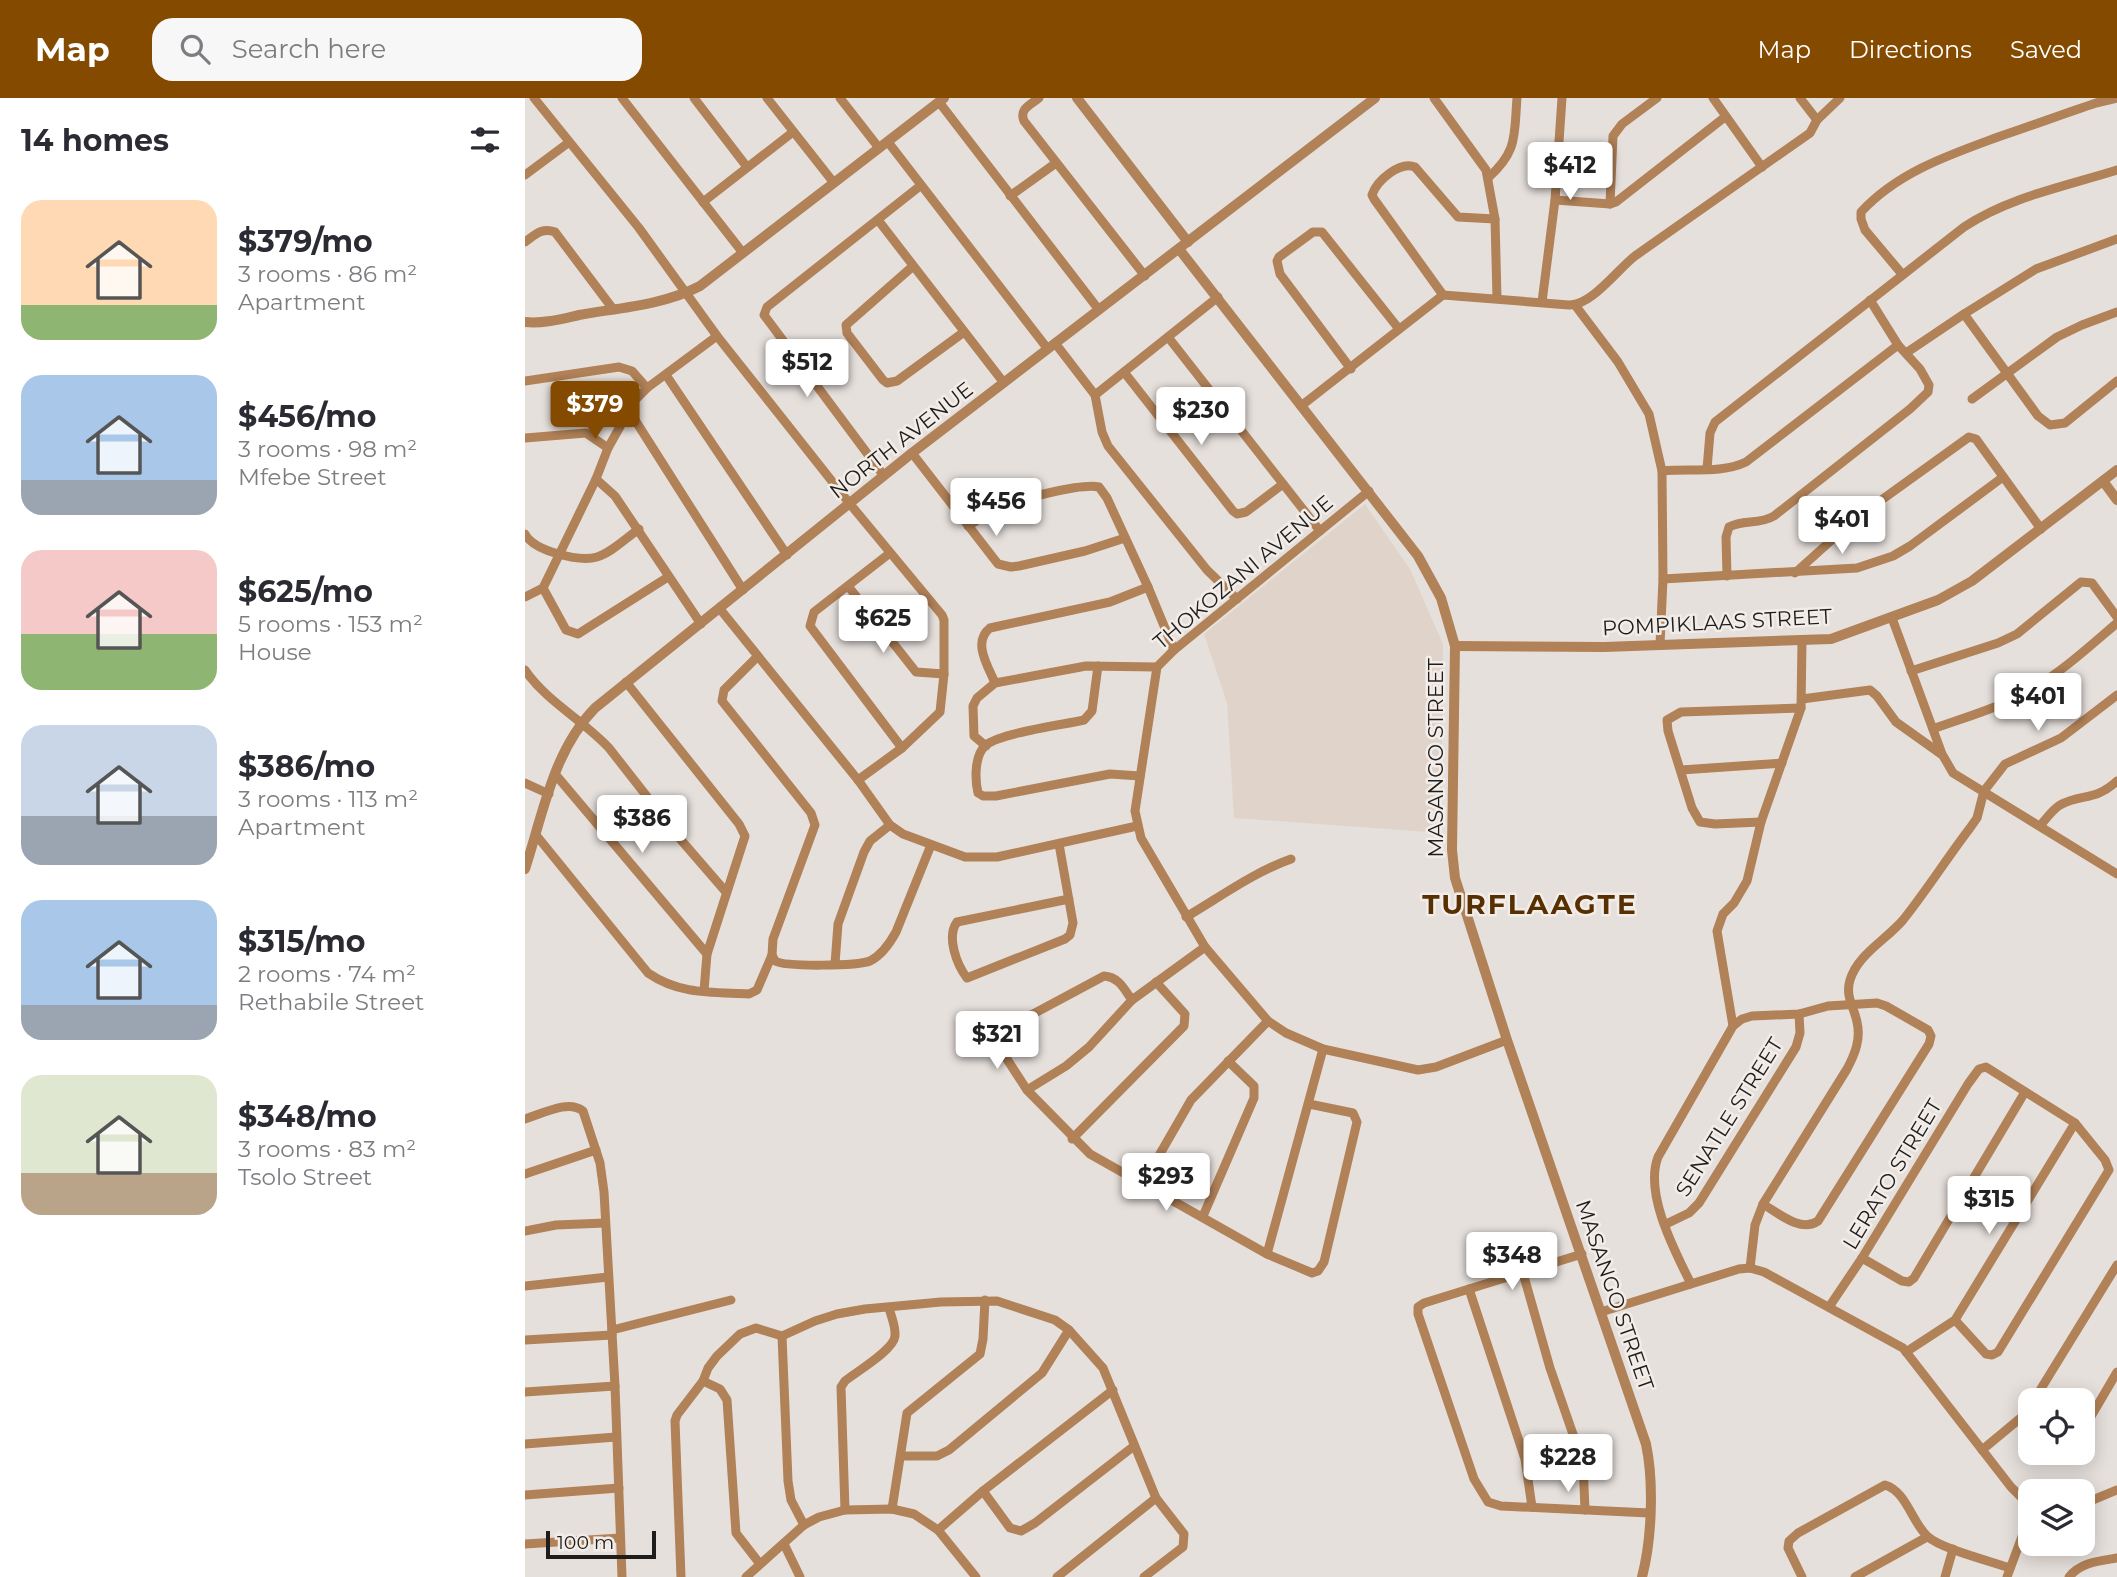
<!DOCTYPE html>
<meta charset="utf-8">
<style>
body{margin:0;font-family:Montserrat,sans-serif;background:#f7f7f7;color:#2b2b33;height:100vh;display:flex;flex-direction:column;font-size:26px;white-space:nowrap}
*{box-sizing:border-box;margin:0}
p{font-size:23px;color:#7c7c81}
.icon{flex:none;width:38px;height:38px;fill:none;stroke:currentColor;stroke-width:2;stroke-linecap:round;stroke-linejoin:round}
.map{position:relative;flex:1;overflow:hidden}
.sheet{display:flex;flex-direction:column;background:#fff;width:525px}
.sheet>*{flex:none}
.controls{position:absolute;left:1493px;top:1290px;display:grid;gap:14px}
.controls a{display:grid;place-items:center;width:77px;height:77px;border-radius:14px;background:#fff;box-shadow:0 4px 18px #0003;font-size:35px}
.scale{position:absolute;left:21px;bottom:18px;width:110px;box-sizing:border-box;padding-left:7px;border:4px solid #1f1d1b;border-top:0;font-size:19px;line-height:24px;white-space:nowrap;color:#1f1d1b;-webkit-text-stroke:5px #f3ede9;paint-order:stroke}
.price{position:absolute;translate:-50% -60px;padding:0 16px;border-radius:7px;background:#fff;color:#222;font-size:23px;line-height:46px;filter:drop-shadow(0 2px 4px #0008)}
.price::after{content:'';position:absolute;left:50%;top:42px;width:21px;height:16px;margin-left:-10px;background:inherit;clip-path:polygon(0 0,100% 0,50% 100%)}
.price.selected{background:#844a00;color:#fff}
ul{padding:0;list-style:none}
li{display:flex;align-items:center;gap:21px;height:175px;padding:0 21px}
li span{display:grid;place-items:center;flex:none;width:196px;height:140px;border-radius:21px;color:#555}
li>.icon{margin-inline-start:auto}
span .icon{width:84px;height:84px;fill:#fffc;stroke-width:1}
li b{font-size:30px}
h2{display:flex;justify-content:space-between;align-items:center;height:84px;padding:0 21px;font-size:30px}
header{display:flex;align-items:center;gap:42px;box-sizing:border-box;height:98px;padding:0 35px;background:#844a00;color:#fff}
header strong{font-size:33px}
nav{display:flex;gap:38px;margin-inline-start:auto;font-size:24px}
.search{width:490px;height:63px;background:#f7f7f7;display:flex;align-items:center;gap:18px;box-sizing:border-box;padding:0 24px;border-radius:21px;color:#7c7c81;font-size:26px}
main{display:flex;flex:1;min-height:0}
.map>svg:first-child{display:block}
.built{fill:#e0d4ca}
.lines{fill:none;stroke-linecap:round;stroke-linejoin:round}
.minor{stroke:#b18157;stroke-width:9}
.tertiary{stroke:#b18157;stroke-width:10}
.labels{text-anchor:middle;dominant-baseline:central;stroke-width:5;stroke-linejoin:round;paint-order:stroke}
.street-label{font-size:21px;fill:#1f1d1b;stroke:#f3ede9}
.district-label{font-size:28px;font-weight:bold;letter-spacing:2px;fill:#572f01;stroke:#f3ede9}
</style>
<header>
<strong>Map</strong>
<div class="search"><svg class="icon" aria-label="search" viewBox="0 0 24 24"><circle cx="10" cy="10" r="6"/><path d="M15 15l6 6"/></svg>Search here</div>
<nav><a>Map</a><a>Directions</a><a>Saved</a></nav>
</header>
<main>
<section class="sheet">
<h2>14 homes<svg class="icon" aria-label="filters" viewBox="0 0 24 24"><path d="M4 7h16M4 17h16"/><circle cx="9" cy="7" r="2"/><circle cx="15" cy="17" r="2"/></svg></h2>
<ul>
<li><span style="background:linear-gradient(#ffd9b3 75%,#8fb573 0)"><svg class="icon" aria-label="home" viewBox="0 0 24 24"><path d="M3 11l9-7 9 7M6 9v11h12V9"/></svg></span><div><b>$379/mo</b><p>3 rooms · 86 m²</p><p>Apartment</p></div></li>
<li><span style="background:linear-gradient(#a9c7e8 75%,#9aa5b1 0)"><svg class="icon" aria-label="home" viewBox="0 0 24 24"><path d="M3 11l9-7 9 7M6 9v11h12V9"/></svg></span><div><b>$456/mo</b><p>3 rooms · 98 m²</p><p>Mfebe Street</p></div></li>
<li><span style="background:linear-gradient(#f6c9c9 60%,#8fb573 0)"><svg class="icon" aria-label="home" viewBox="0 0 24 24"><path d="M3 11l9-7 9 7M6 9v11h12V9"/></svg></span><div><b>$625/mo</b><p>5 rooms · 153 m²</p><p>House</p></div></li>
<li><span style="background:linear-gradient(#c9d6e8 65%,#9aa5b1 0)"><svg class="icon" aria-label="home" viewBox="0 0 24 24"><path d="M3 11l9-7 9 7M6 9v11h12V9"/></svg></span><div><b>$386/mo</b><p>3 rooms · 113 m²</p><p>Apartment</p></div></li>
<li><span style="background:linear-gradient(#a9c7e8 75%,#9aa5b1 0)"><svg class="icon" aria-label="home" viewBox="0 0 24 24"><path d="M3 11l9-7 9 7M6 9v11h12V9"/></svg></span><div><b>$315/mo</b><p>2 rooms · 74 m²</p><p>Rethabile Street</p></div></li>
<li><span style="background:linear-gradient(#dfe7d0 70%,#b9a48a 0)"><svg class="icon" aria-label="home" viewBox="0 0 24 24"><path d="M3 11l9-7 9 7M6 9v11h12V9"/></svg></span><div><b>$348/mo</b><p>3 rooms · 83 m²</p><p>Tsolo Street</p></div></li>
</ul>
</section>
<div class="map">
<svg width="1592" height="1479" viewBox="0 0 1592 1479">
<rect width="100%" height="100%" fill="#e6e0dc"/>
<polygon class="built" points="840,406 885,471 918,546 916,735 709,720 702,605 679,536"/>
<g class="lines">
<g class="minor">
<polyline points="9,0 114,130 192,238 325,406 417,517 419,522 419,576 415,614 377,650 333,682"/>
<polyline points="97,0 218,155"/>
<polyline points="169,0 222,69"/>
<polyline points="242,0 309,85"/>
<polyline points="315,0 354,50"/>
<path d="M514 0C505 7 494 11 499 23L620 178"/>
<polyline points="909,0 961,72 970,121 972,200"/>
<polyline points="1188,0 1237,69"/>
<polyline points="1275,0 1292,22"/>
<polyline points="414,4 574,212"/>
<polyline points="363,44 522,250"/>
<polyline points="0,77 43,45"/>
<path d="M963 80C993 53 989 38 992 0"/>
<polyline points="485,98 531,65"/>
<polyline points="1030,102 1085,106 1091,104 1200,19"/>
<polyline points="178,104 268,34"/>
<polyline points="1085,106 1088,38 1097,26 1132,0"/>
<polyline points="353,122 479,285"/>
<polyline points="1592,141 1511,171 1439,216 1513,318 1525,327 1540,325 1592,283"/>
<path d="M0 144C10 137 17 129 30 134L88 211"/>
<polyline points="387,169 321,227 322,235 358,282 362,285 372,283 439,234"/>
<path d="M1377 176 1340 132 1336 121V114C1373 74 1424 57 1473 39 1506 28 1538 16 1571 5L1592 0"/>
<path d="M918 197 849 101 847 97C852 82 875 63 890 69L933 119 970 121"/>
<polyline points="693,199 570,297 577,334 583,348 682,472 712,501"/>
<polyline points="1017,204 1030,102 1037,0"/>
<polyline points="1050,207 1093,264 1124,316 1137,373 1138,481 1135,547"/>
<polyline points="643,239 795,433"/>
<polyline points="530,245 570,297"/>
<polyline points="1381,255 1439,216"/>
<polyline points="826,271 755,176 752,163 754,159 788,134 797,134 874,231"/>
<polyline points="599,274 708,413 712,416 721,414 758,386"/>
<polyline points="141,277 262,457"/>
<polyline points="0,283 94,269 107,273 122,290"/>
<polyline points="1447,301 1532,239 1557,227 1592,214"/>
<path d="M776 308 918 197 1044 207C1066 208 1092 172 1110 158L1285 35 1292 22 1315 0"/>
<polyline points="103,311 218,492"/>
<polyline points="0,340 61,335 83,350"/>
<polyline points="387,355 473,466 486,469 494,468 560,453 600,440"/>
<path d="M1182 371 1185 335 1190 324 1439 129C1484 99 1541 88 1592 72"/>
<path d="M1137 373C1164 370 1196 376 1221 364L1373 247"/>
<polyline points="359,378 239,217 242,209 395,88"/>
<polyline points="71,381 90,398 176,526"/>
<polyline points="844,393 649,552 632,569 610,713 616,740 680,849 743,923 761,935 798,951 893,972 911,969 982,942"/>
<path d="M443 428C454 421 465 414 477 409 495 401 556 385 574 389L582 400 623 489 649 552"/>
<path d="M0 436C9 453 54 464 72 459 86 455 101 440 114 431"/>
<polyline points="365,455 289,514 285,528 377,650"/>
<polyline points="1270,475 1330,421 1444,339 1451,341 1516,431"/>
<path d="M1202 478 1201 439 1204 429C1218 421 1234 427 1249 418L1385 311 1403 294 1404 287 1395 271 1373 247 1345 202"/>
<polyline points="1138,481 1332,470 1368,458 1385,448 1478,379"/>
<polyline points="323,488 391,574 419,576"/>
<polyline points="18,490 41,532 53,536 143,479"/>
<polyline points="0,499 18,490 71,381 83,350 110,302 122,290 192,238"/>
<polyline points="195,511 333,682 365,727 378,736 440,759 472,759 612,728"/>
<polyline points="1367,520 1417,656 1428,675 1592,776"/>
<path d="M232 559 199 592 197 603 286 715 290 727 248 841 247 857 250 863C260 869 333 868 345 863 357 857 365 845 371 834L406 747"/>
<path d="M573 568 567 613 559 622C537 627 476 635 461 647 449 657 450 682 453 695L458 698H471L585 676 615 678"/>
<path d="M0 572C22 604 58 622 84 650L156 742 201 794"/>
<polyline points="1386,573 1473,545 1492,536 1556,484 1567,485 1592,519"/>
<polyline points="101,584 214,726 220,738 182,856 179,893"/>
<path d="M470 585C463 568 447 544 465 530L585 504 623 489"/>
<polyline points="1277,601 1345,592 1352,598 1371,624 1416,656"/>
<path d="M1408 631C1441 619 1477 609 1507 591 1538 573 1565 548 1592 525"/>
<polyline points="461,648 449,638 448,608 452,600 470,585 561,568 632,569"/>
<polyline points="1156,672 1257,665"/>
<polyline points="30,676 182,856"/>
<polyline points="0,685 24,696"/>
<polyline points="1236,724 1190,726 1175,724 1167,710 1143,633 1142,622 1156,614 1276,610"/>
<path d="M1515 728C1521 721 1527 712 1535 707 1557 695 1569 704 1592 683"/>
<path d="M11 737 123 875C155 897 187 894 224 896L232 892 247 857"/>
<path d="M534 746 548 825 545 837 540 841 442 880C432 867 421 839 432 824L544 801"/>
<path d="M661 819C695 799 729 774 766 761"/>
<polyline points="310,866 313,826 339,754 345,743 365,727"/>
<path d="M607 902C599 891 594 879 579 878L467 938 502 992 565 1056 742 1156 787 1175 793 1173 799 1164 832 1024 828 1015 784 1006"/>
<polyline points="1208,928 1192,833 1198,816 1209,805 1222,783 1236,724 1276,610 1277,543"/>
<polyline points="502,992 541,968 564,949 607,902 680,849"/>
<path d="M0 1021C17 1016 43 1001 58 1013L75 1065 79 1094 90 1288 97 1479"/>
<polyline points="547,1041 659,928 660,916 631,884"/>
<polyline points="0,1076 71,1052"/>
<polyline points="617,1087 666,1002 743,923"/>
<polyline points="678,1118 729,1000 729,988 703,963"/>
<polyline points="1141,1126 1164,1115 1174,1105 1271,949 1275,935 1274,916"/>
<polyline points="0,1133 31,1127 80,1125"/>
<polyline points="742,1156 798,951"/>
<polyline points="1057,1156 899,1205 893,1209 893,1216 949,1381 963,1404 976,1408 1124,1415"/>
<polyline points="1337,1160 1377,1183 1384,1184 1389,1180 1500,994"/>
<path d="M1225 1170 1230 1127 1238 1106 1322 971C1330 956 1336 941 1332 924 1329 909 1320 898 1325 882 1333 856 1361 842 1378 822 1402 792 1422 760 1445 730L1452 720 1459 693 1480 666 1536 640 1592 597"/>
<polyline points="998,1175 1025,1270 1058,1365 1060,1412"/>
<path d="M1166 1186C1150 1153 1119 1096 1133 1059L1208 928 1217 921 1227 918 1274 916 1303 908 1352 905 1361 908 1403 932 1406 938 1404 946 1293 1123C1276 1135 1253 1115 1238 1106"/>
<polyline points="0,1188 83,1179"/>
<polyline points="944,1191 1000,1361 1007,1409"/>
<polyline points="1304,1209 1337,1160 1443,986 1454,971 1461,969 1550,1025 1580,1062 1584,1072 1473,1254 1467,1257 1461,1256 1430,1222"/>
<polyline points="1076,1214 1214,1171 1225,1170 1239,1174 1378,1250 1486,1389 1505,1408"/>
<polyline points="87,1232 206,1202"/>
<polyline points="257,1238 290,1223 312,1216 340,1211 416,1204 472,1203 530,1222 544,1232 578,1270 631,1400 659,1436 658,1449 619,1479"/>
<polyline points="257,1238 263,1383 266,1402 279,1427"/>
<polyline points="0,1242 87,1237"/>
<polyline points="1381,1254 1430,1222 1550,1025"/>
<polyline points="178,1283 195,1291 202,1302 211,1435 235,1466"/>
<polyline points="0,1294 90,1288"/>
<polyline points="1509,1302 1592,1167"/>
<polyline points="1498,1318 1505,1326"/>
<polyline points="1558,1332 1592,1274"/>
<polyline points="0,1346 91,1339"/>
<polyline points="1457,1352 1498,1318 1505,1307"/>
<polyline points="377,1358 412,1358 424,1352 517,1275 544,1232"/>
<polyline points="458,1393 485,1430 496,1433 510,1425 609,1348"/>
<polyline points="0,1397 94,1390"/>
<polyline points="1558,1406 1592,1392"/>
<polyline points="367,1411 382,1315 455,1256 458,1241 460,1202"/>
<path d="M320 1412 316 1289 320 1283C331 1274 369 1252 370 1238 371 1229 366 1218 364 1210"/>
<polyline points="413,1432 458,1393 588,1292"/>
<polyline points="0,1446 95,1440"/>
<polyline points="259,1446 275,1479"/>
<polyline points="156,1479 150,1323 152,1317 178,1283 183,1270 192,1258 215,1236 231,1230 257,1238"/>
<polyline points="221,1479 279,1427 294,1419 320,1412 367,1411 389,1416 413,1432 451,1479"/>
<polyline points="532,1479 631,1400"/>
<path d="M1277 1479 1263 1450 1264 1443 1273 1435 1360 1387C1381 1393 1387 1424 1402 1438 1416 1451 1465 1463 1485 1470"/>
<polyline points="1330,1479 1402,1439"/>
<polyline points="1420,1479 1428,1451"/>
<polyline points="1482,1479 1505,1417"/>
<path d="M1544 1479C1556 1464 1575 1463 1592 1460"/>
</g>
<g class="tertiary">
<polyline points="552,0 663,144"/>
<path d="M654 151 893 458 916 500 930 548 927 752 930 780 982 942 1121 1346C1129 1384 1127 1441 1117 1479"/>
<path d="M0 224C18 226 36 221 54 217 93 210 139 207 175 188L419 0"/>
<polyline points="1578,383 1592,402"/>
<polyline points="930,548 1079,549 1306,541 1413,502 1447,483 1592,372"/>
<path d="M0 771C18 716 28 653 70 610L387 355 850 0"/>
</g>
</g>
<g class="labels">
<g class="street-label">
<text transform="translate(376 342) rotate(-38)">NORTH AVENUE</text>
<text transform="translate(718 474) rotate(-40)">THOKOZANI AVENUE</text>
<text transform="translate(1192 524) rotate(-3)">POMPIKLAAS STREET</text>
<text transform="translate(910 660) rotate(-90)">MASANGO STREET</text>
<text transform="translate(1204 1019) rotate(-58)">SENATLE STREET</text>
<text transform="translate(1367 1076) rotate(-59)">LERATO STREET</text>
<text transform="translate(1090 1197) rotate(71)">MASANGO STREET</text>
</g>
<g class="district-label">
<text x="1005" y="806">TURFLAAGTE</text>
</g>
</g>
</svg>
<div class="controls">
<a><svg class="icon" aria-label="locate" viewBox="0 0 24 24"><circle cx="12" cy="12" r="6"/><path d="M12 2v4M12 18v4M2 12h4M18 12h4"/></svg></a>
<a><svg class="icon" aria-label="layers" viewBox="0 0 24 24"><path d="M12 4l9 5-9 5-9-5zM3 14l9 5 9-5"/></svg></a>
</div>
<div class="scale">100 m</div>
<b class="price" style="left:1045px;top:104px">$412</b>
<b class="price" style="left:282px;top:301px">$512</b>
<b class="price selected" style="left:70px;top:343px">$379</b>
<b class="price" style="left:676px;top:349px">$230</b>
<b class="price" style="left:471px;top:440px">$456</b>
<b class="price" style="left:1317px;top:458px">$401</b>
<b class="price" style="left:358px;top:557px">$625</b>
<b class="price" style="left:1513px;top:635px">$401</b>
<b class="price" style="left:117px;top:757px">$386</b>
<b class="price" style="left:472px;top:973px">$321</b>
<b class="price" style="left:641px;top:1115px">$293</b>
<b class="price" style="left:1464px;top:1138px">$315</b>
<b class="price" style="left:987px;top:1194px">$348</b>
<b class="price" style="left:1043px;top:1396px">$228</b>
</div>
</main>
